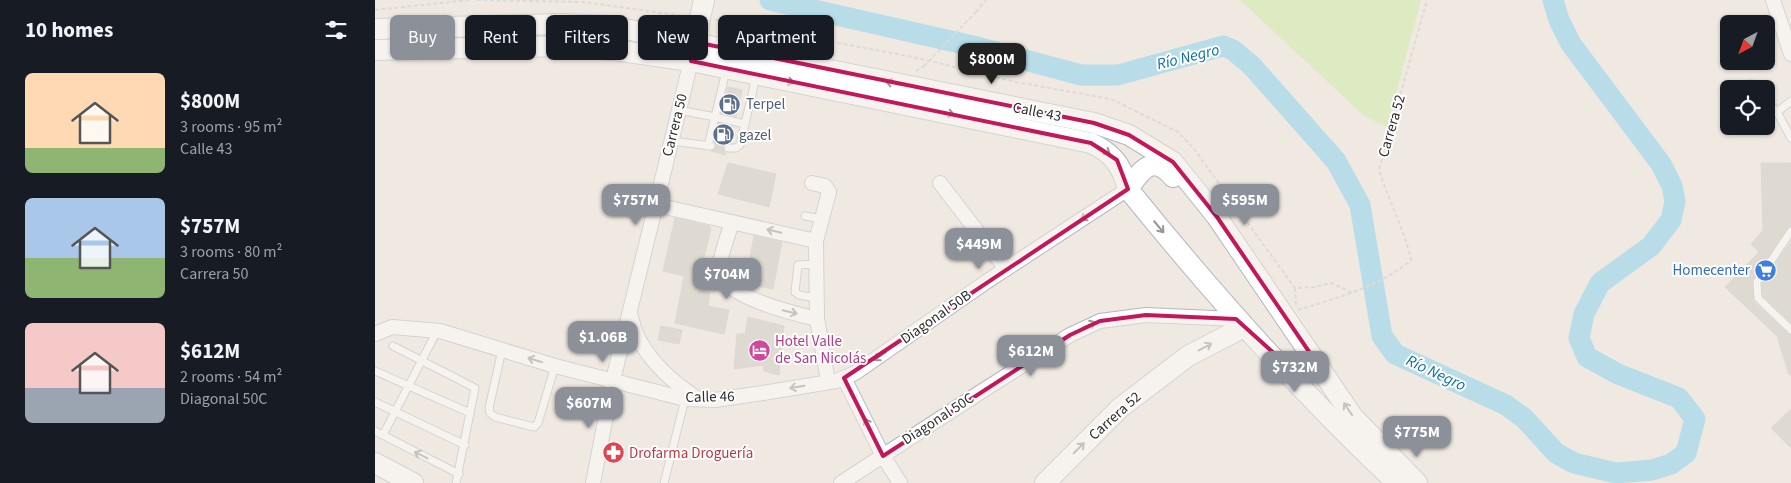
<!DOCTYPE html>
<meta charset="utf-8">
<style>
body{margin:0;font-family:"Source Sans 3",sans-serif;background:#20242c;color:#f1f3f6;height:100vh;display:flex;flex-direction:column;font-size:19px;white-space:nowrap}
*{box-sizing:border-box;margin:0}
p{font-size:16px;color:#9ea1a6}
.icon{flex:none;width:28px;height:28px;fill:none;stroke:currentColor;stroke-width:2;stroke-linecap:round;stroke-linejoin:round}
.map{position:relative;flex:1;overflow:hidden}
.sheet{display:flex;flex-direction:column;background:#171b24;width:375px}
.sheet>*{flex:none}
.top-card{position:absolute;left:15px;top:15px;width:475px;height:45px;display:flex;gap:10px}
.needle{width:32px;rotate:221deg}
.fabs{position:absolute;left:1345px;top:15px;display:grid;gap:10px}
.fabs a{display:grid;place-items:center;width:55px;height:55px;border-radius:8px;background:#171b24;box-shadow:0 1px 4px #0004;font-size:25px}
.price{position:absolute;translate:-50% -42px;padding:0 11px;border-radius:10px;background:#8c9099;color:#fff;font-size:16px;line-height:32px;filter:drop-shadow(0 1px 2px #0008)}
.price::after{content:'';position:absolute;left:50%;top:30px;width:15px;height:11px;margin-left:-8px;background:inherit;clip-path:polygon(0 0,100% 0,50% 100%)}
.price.active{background:#222;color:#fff}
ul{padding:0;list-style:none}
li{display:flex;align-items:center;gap:15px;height:125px;padding:0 25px}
li span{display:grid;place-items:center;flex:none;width:140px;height:100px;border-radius:8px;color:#555}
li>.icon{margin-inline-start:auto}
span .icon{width:60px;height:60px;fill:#fffc;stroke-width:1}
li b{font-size:21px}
h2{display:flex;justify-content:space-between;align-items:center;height:60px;padding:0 25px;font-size:21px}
.chip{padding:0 18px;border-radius:8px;background:#171b24;box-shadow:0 1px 4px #0004;font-size:18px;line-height:45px}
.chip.active{background:#8c9099;color:#fff}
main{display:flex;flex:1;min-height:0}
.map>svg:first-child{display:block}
.pitch{fill:#c9ec9a}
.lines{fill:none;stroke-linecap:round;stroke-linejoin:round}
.river{stroke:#75cff0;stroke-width:21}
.building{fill:#cbc7bf;stroke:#cbc5ba}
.lane-casing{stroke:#b4b7c1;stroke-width:9}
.street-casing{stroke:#b4b7c1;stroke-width:16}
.secondary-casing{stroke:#b4b7c1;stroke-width:22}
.path{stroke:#c9c9c9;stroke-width:2;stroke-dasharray:4 2.5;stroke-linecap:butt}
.lane{stroke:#fff;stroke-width:7}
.street{stroke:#fff;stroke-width:14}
.secondary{stroke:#fff;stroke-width:20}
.path-bridge{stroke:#c9c9c9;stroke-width:2;stroke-dasharray:4 2.5;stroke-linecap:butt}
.oneway{stroke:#969696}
.marked{fill:none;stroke:#c2185b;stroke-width:4;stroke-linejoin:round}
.labels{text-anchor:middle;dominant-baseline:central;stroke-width:4;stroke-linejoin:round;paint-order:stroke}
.service-label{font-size:15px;fill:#4e5e75;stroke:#fff;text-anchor:start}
.street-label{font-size:15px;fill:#2e2e2e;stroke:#fff}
.shop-label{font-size:15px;fill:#366cbe;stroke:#fff;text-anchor:end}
.hotel-label{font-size:15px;fill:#b23c85;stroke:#fff;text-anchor:start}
.health-label{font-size:15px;fill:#be3a42;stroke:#fff;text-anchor:start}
.water-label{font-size:16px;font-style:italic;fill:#0d6fa3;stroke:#fff}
</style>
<main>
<section class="sheet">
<h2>10 homes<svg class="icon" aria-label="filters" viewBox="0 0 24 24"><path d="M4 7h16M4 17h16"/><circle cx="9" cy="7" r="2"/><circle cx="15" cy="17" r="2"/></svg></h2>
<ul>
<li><span style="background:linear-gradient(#ffd9b3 75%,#8fb573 0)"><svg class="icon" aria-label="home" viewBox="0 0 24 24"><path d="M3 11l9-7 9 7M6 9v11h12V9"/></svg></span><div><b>$800M</b><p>3 rooms · 95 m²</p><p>Calle 43</p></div></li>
<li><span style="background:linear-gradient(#a9c7e8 60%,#8fb573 0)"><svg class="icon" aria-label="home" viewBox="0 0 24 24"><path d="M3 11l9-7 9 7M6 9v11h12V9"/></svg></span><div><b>$757M</b><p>3 rooms · 80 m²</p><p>Carrera 50</p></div></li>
<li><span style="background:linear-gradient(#f6c9c9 65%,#9aa5b1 0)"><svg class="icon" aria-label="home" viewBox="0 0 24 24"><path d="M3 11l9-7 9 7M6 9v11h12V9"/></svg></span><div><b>$612M</b><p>2 rooms · 54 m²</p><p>Diagonal 50C</p></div></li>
</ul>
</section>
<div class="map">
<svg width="1416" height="483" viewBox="0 0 1416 483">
<rect width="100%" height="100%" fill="#efe9e1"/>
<polygon class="pitch" points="865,0 1046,0 1012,127 989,116"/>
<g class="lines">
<polyline class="river" points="395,0 598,46 706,75 743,75 848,46 858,50 877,66 961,161 985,205 1007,336 1020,354 1131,405 1149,418 1181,453 1199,463 1241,473 1277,470 1296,464 1311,453 1320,419 1304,398 1243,374 1212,357 1204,338 1209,314 1225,283 1276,246 1296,220 1300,201 1297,186 1286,164 1196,44 1184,20 1178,0"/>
</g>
<g class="building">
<polygon points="353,87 367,90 361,116 346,113"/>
<polygon points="344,123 358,127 354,143 348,148 351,155 336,151 341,147 339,142"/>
<polygon points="353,163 401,174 394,207 343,194"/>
<polygon points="1386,163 1416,163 1416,226 1412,228 1377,282 1379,302 1416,335 1416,375 1414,375 1402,336 1350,287 1384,252 1376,244 1388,230"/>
<polygon points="300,218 334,226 336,229 321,290 335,293 333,306 354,310 349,334 300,323 309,276 288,271"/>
<polygon points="379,236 407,242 398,289 370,284"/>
<polygon points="1416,241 1416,323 1388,296 1387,283"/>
<polygon points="373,317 409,326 404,375 389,371 388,365 359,369 362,334 370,334"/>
<polygon points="286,326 307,330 304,344 283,340"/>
<polygon points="1416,409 1416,448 1396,428"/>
</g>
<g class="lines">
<defs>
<g id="lane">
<polyline points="1375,83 1381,89"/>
<polyline points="1391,100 1402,112 1416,138"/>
<polyline points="304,110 340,117 351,71"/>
<polyline points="1402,112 1416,101"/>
<polyline points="297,141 336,146"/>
<polyline points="333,146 340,117 370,124"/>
<polyline points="353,148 361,148 365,145 381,77"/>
<polyline points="430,216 447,219"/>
<polyline points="1416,231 1382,282 1383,298 1416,330"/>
<polyline points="442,264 423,265 420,292 424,295 442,298"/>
<polyline points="18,346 100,388 81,483"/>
<polyline points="127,350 114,408 115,413 120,417 159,427 163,423 180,366"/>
<polyline points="0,371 95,413"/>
<polyline points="0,402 90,445"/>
<polyline points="0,431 84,474"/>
<polyline points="8,435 62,331"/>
<polyline points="289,483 310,399"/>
</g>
<g id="street">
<polyline points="1398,0 1416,54"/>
<polyline points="437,183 450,186 454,192 441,241 442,319 453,381"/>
<polyline points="565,183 631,269"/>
<polyline points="281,205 441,241"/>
<path d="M357 222C354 232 343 262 344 271 346 296 421 314 442 319"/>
<path d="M255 314C258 323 260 335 266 343 279 365 300 384 322 398"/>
<polyline points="0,334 17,327 65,331 180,366 310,399 340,400 388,393 461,381 480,373 611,282 753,189"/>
<polyline points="469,378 508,456 525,483"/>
<polyline points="218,483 238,380 316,61"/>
<polyline points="466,483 601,395 695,335 725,321 771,315 861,319"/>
</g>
<g id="secondary">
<polyline points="0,29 184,24 235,26 719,123 754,135 798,162 842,217 978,417 1042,483"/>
<path d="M0 50 193 46 239 50 316 61 716 143C738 153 747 166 753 189 837 293 925 392 1022 483"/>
<polyline points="317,54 329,0"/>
<path d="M753 189C766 170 778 153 798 177"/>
<polyline points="0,463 38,483"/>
<polyline points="670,483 745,408 813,356 869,327"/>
</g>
</defs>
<use href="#lane" class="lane-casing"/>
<use href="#street" class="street-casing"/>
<use href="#secondary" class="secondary-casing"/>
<g class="path">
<polyline points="102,0 209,2 309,16"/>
<polyline points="0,10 94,0"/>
<polyline points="601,12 611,0"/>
<polyline points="341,20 538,57 641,82 736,99 803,132 819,149 920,288 940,287 956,283 977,293"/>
<polyline points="541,71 549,66"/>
<polyline points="920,288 921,305"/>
<path d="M923 310C961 298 1005 287 1036 260 1029 229 1014 201 1004 170L1052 0"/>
</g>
<use href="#lane" class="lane"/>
<use href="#street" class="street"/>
<use href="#secondary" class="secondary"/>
<polyline class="path-bridge" points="549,66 601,12"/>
</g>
<defs><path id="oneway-shaft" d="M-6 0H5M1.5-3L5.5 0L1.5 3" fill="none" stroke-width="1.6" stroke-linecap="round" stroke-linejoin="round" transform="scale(1.25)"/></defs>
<g class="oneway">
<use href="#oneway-shaft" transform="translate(412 81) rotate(12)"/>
<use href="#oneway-shaft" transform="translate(518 83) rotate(-169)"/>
<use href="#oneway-shaft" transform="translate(572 113) rotate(12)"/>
<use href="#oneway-shaft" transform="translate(729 150) rotate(33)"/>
<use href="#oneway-shaft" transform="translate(712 216) rotate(147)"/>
<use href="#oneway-shaft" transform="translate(784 227) rotate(50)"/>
<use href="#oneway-shaft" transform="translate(399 231) rotate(-167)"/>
<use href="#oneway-shaft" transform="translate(415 312) rotate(14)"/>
<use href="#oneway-shaft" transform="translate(714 325) rotate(-24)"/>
<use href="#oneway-shaft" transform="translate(830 347) rotate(-28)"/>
<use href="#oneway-shaft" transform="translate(505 356) rotate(145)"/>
<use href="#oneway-shaft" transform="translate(160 360) rotate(-163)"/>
<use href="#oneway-shaft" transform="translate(422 387) rotate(170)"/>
<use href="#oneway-shaft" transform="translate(973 409) rotate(-124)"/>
<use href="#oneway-shaft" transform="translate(493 425) rotate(-116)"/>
<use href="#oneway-shaft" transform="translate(704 448) rotate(-45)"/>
<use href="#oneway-shaft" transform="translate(46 455) rotate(-153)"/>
</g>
<path d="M0 0H1416V483H0ZM320 42 719 123 754 135 798 162 842 217 937 356 933 373 923 375 861 319 771 315 725 321 695 335 508 456 469 378 753 189 742 160 716 143 316 61Z" fill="#efe9e1" fill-opacity=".55" fill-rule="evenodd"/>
<path class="marked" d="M320 42 719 123 754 135 798 162 842 217 937 356 933 373 923 375 861 319 771 315 725 321 695 335 508 456 469 378 753 189 742 160 716 143 316 61Z"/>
<defs>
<symbol id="fuel-disc" viewBox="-11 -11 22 22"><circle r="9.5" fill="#5c6f8a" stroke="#fff"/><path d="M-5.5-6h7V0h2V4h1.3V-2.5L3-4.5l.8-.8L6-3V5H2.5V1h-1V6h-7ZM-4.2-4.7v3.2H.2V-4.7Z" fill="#fff"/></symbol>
<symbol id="supermarket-disc" viewBox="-11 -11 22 22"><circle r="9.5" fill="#3f7fe0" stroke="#fff"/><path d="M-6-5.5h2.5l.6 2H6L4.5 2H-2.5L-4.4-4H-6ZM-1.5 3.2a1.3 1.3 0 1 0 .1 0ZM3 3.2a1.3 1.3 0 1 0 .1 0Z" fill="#fff"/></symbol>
<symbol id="hotel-disc" viewBox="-11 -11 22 22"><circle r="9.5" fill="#d1479c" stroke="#fff"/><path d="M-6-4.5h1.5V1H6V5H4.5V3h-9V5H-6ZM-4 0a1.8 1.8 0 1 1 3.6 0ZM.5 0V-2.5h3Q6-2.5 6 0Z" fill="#fff"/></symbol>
<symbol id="pharmacy-disc" viewBox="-11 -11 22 22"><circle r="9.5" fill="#e0444e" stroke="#fff"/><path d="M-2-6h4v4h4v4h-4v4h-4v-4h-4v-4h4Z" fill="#fff"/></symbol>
</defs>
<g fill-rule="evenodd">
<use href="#fuel-disc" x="342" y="92" width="25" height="25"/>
<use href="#fuel-disc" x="336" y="122" width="25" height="25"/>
<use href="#supermarket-disc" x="1378" y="258" width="25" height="25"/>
<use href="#hotel-disc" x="372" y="338" width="25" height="25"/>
<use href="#pharmacy-disc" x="226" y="440" width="25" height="25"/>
</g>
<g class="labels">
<g class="service-label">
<text x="371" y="104">Terpel</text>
<text x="364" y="135">gazel</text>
</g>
<g class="street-label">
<text transform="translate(662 112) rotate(11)">Calle 43</text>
<text transform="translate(300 125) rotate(-76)">Carrera 50</text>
<text transform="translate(1017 126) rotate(-74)">Carrera 52</text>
<text transform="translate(561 317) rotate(-35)">Diagonal 50B</text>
<text transform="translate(335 397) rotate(-1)">Calle 46</text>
<text transform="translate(740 416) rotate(-42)">Carrera 52</text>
<text transform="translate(563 419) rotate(-33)">Diagonal 50C</text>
</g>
<g class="shop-label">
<text x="1375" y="270">Homecenter</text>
</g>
<g class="hotel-label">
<text x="400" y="341">Hotel Valle<tspan x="400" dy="17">de San Nicolás</tspan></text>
</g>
<g class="health-label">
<text x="254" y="453">Drofarma Droguería</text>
</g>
<g class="water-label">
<text transform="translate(813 57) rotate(-14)">Río Negro</text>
<text transform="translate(1061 373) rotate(25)">Río Negro</text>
</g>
</g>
</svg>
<div class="fabs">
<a><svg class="needle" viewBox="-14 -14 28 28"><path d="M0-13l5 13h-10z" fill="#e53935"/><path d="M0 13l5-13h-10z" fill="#9ea1a6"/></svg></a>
<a><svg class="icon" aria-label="locate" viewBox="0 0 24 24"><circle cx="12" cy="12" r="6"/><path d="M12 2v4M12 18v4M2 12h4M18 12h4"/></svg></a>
</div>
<b class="price active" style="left:617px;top:85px">$800M</b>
<b class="price" style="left:261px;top:226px">$757M</b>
<b class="price" style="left:870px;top:226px">$595M</b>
<b class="price" style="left:604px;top:270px">$449M</b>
<b class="price" style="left:352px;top:300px">$704M</b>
<b class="price" style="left:228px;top:363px">$1.06B</b>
<b class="price" style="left:656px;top:377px">$612M</b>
<b class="price" style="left:920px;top:393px">$732M</b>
<b class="price" style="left:214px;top:429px">$607M</b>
<b class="price" style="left:1042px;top:458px">$775M</b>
<div class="top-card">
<a class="chip active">Buy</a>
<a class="chip">Rent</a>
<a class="chip">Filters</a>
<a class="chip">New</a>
<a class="chip">Apartment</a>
</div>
</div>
</main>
